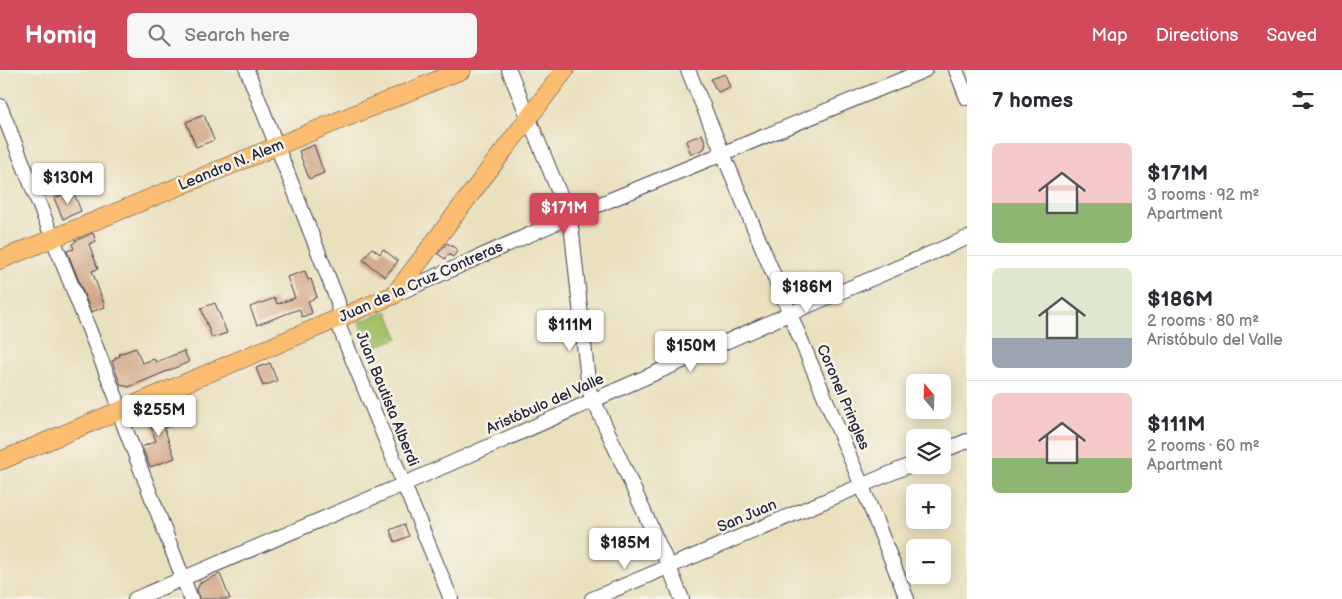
<!DOCTYPE html>
<meta charset="utf-8">
<style>
body{margin:0;font-family:"Balsamiq Sans",sans-serif;background:#f7f7f7;color:#2b2b33;height:100vh;display:flex;flex-direction:column;font-size:19px;white-space:nowrap}
*{box-sizing:border-box;margin:0}
p{font-size:16px;color:#7c7c81}
.icon{flex:none;width:28px;height:28px;fill:none;stroke:currentColor;stroke-width:2;stroke-linecap:round;stroke-linejoin:round}
.map{position:relative;flex:1;overflow:hidden}
.sheet{display:flex;flex-direction:column;background:#fff;width:375px}
.sheet>*{flex:none}
.needle{width:32px;rotate:341deg}
.buttons{position:absolute;left:906px;top:304px;display:grid;gap:10px}
.buttons a{display:grid;place-items:center;width:45px;height:45px;border-radius:8px;background:#fff;box-shadow:0 2px 12px #0003;font-size:25px}
.price{position:absolute;translate:-50% -42px;padding:0 11px;border-radius:5px;background:#fff;color:#222;font-size:16px;line-height:32px;filter:drop-shadow(0 1px 2px #0008)}
.price::after{content:'';position:absolute;left:50%;top:30px;width:15px;height:11px;margin-left:-8px;background:inherit;clip-path:polygon(0 0,100% 0,50% 100%)}
.price.selected{background:#d1495b;color:#fff}
ul{padding:0;list-style:none}
li{display:flex;align-items:center;gap:15px;height:125px;padding:0 25px}
li+li{border-top:1px solid #e1e1e2}
li span{display:grid;place-items:center;flex:none;width:140px;height:100px;border-radius:8px;color:#555}
li>.icon{margin-inline-start:auto}
span .icon{width:60px;height:60px;fill:#fffc;stroke-width:1}
li b{font-size:21px}
h2{display:flex;justify-content:space-between;align-items:center;height:60px;padding:0 25px;font-size:21px}
header{display:flex;align-items:center;gap:30px;box-sizing:border-box;height:70px;padding:0 25px;background:#d1495b;color:#fff}
header strong{font-size:24px}
nav{display:flex;gap:28px;margin-inline-start:auto;font-size:18px}
.search{width:350px;height:45px;background:#f7f7f7;display:flex;align-items:center;gap:12px;box-sizing:border-box;padding:0 18px;border-radius:8px;color:#7c7c81;font-size:19px}
main{display:flex;flex:1;min-height:0}
.map>svg:first-child{display:block}
.green{fill:#a3c169;stroke:#627252}
.building{fill:#d2a788}
.lines{fill:none;stroke-linecap:round;stroke-linejoin:round}
.minor-casing{stroke:#403e4e;stroke-width:16}
.major-casing{stroke:#403e4e;stroke-width:19}
.minor{stroke:#fff;stroke-width:14}
.major{stroke:#fcbd6f;stroke-width:18}
.labels{text-anchor:middle;dominant-baseline:central;stroke-width:5;stroke-linejoin:round;paint-order:stroke}
.street-label{font-size:15px;fill:#22223b;stroke:#f7f3e8}
</style>
<header>
<strong>Homiq</strong>
<div class="search"><svg class="icon" aria-label="search" viewBox="0 0 24 24"><circle cx="10" cy="10" r="6"/><path d="M15 15l6 6"/></svg>Search here</div>
<nav><a>Map</a><a>Directions</a><a>Saved</a></nav>
</header>
<main>
<div class="map">
<svg width="967" height="529" viewBox="0 0 967 529">
<rect width="100%" height="100%" fill="#f7f3e8"/>
<filter id="ink" filterUnits="userSpaceOnUse"><feTurbulence type="fractalNoise" baseFrequency=".02" numOctaves="2"/><feDisplacementMap in="SourceGraphic" scale="10" xChannelSelector="R" yChannelSelector="G"/><feConvolveMatrix kernelMatrix="1 2 1 2 8 2 1 2 1" color-interpolation-filters="sRGB"/></filter>
<filter id="wash" filterUnits="userSpaceOnUse"><feTurbulence type="fractalNoise" baseFrequency=".0096" numOctaves="4" result="noise"/><feDisplacementMap in="SourceGraphic" scale="20" xChannelSelector="R" yChannelSelector="G"/><feGaussianBlur stdDeviation="1.12" result="paint"/><feColorMatrix in="noise" values="0 0 0 0 0 0 0 0 0 0 0 0 0 0 0 0 0 1.4 0 .05"/><feComposite in="paint" operator="in"/></filter>
<g filter="url(#wash)">
<rect width="100%" height="100%" fill="#e9e0bd"/>
<polygon class="green" points="387,241 398,268 370,279 359,252"/>
<g id="blocks">
<g class="building">
<polygon points="725,4 730,17 718,22 716,18 715,18 711,9"/>
<polygon points="204,45 214,70 196,77 186,52"/>
<polygon points="702,64 706,74 704,79 691,84 686,71"/>
<polygon points="314,75 324,103 309,109 299,81"/>
<polygon points="73,121 81,141 63,149 54,128"/>
<polygon points="93,163 96,171 89,174 98,199 92,201 105,237 91,242 67,181 74,179 72,174 75,172 75,171"/>
<polygon points="447,173 458,180 453,187 448,184 445,189 438,184"/>
<polygon points="372,178 380,184 383,179 398,191 385,207 363,190"/>
<polygon points="305,201 308,210 311,209 317,227 308,231 312,243 302,247 299,239 257,255 250,237 275,228 277,234 295,228 287,207"/>
<polygon points="215,233 227,263 212,268 201,238"/>
<polygon points="136,278 142,293 154,289 156,292 184,281 189,292 129,317 121,315 112,291 115,290 115,288 120,286 119,284"/>
<polygon points="270,293 277,311 263,316 256,298"/>
<polygon points="166,333 174,355 164,358 175,388 150,397 142,377 156,371 147,346 153,343 152,339"/>
<polygon points="404,454 409,466 395,472 390,460"/>
<polygon points="220,504 230,529 200,529 197,520 200,513"/>
</g>
</g>
</g>
<g filter="url(#ink)">
<use href="#blocks" fill-opacity="0" stroke="#403e4e" stroke-width="1"/>
<g class="lines">
<defs>
<g id="minor">
<polyline points="247,0 338,232 340,259 451,529"/>
<polyline points="509,0 569,147 572,163 589,320 669,497 682,529"/>
<polyline points="688,0 862,416 907,529"/>
<polyline points="956,0 967,28"/>
<polyline points="0,36 116,327 123,353 191,529"/>
<polyline points="394,225 569,147 925,0"/>
<polyline points="942,381 967,371"/>
<polyline points="135,529 404,414 791,243 967,168"/>
<polyline points="592,529 915,393"/>
</g>
<g id="major">
<polyline points="0,190 462,0"/>
<polyline points="0,391 394,225 565,0"/>
</g>
</defs>
<use href="#minor" class="minor-casing"/>
<use href="#major" class="major-casing"/>
<use href="#minor" class="minor"/>
<use href="#major" class="major"/>
</g>
</g>
<g class="labels">
<g class="street-label">
<text transform="translate(231 95) rotate(-22)">Leandro N. Alem</text>
<text transform="translate(421 212) rotate(-24)">Juan de la Cruz Contreras</text>
<text transform="translate(843 327) rotate(67)">Coronel Pringles</text>
<text transform="translate(387 329) rotate(68)">Juan Bautista Alberdi</text>
<text transform="translate(545 334) rotate(-24)">Aristóbulo del Valle</text>
<text transform="translate(747 446) rotate(-23)">San Juan</text>
</g>
</g>
</svg>
<div class="buttons">
<a><svg class="needle" viewBox="-14 -14 28 28"><path d="M0-13l5 13h-10z" fill="#e53935"/><path d="M0 13l5-13h-10z" fill="#7c7c81"/></svg></a>
<a><svg class="icon" aria-label="layers" viewBox="0 0 24 24"><path d="M12 4l9 5-9 5-9-5zM3 14l9 5 9-5"/></svg></a>
<a>+</a>
<a>−</a>
</div>
<b class="price" style="left:68px;top:135px">$130M</b>
<b class="price selected" style="left:564px;top:165px">$171M</b>
<b class="price" style="left:807px;top:244px">$186M</b>
<b class="price" style="left:570px;top:282px">$111M</b>
<b class="price" style="left:691px;top:303px">$150M</b>
<b class="price" style="left:159px;top:367px">$255M</b>
<b class="price" style="left:625px;top:500px">$185M</b>
</div>
<section class="sheet">
<h2>7 homes<svg class="icon" aria-label="filters" viewBox="0 0 24 24"><path d="M4 7h16M4 17h16"/><circle cx="9" cy="7" r="2"/><circle cx="15" cy="17" r="2"/></svg></h2>
<ul>
<li><span style="background:linear-gradient(#f6c9c9 60%,#8fb573 0)"><svg class="icon" aria-label="home" viewBox="0 0 24 24"><path d="M3 11l9-7 9 7M6 9v11h12V9"/></svg></span><div><b>$171M</b><p>3 rooms · 92 m²</p><p>Apartment</p></div></li>
<li><span style="background:linear-gradient(#dfe7d0 70%,#9aa5b1 0)"><svg class="icon" aria-label="home" viewBox="0 0 24 24"><path d="M3 11l9-7 9 7M6 9v11h12V9"/></svg></span><div><b>$186M</b><p>2 rooms · 80 m²</p><p>Aristóbulo del Valle</p></div></li>
<li><span style="background:linear-gradient(#f6c9c9 65%,#8fb573 0)"><svg class="icon" aria-label="home" viewBox="0 0 24 24"><path d="M3 11l9-7 9 7M6 9v11h12V9"/></svg></span><div><b>$111M</b><p>2 rooms · 60 m²</p><p>Apartment</p></div></li>
</ul>
</section>
</main>
